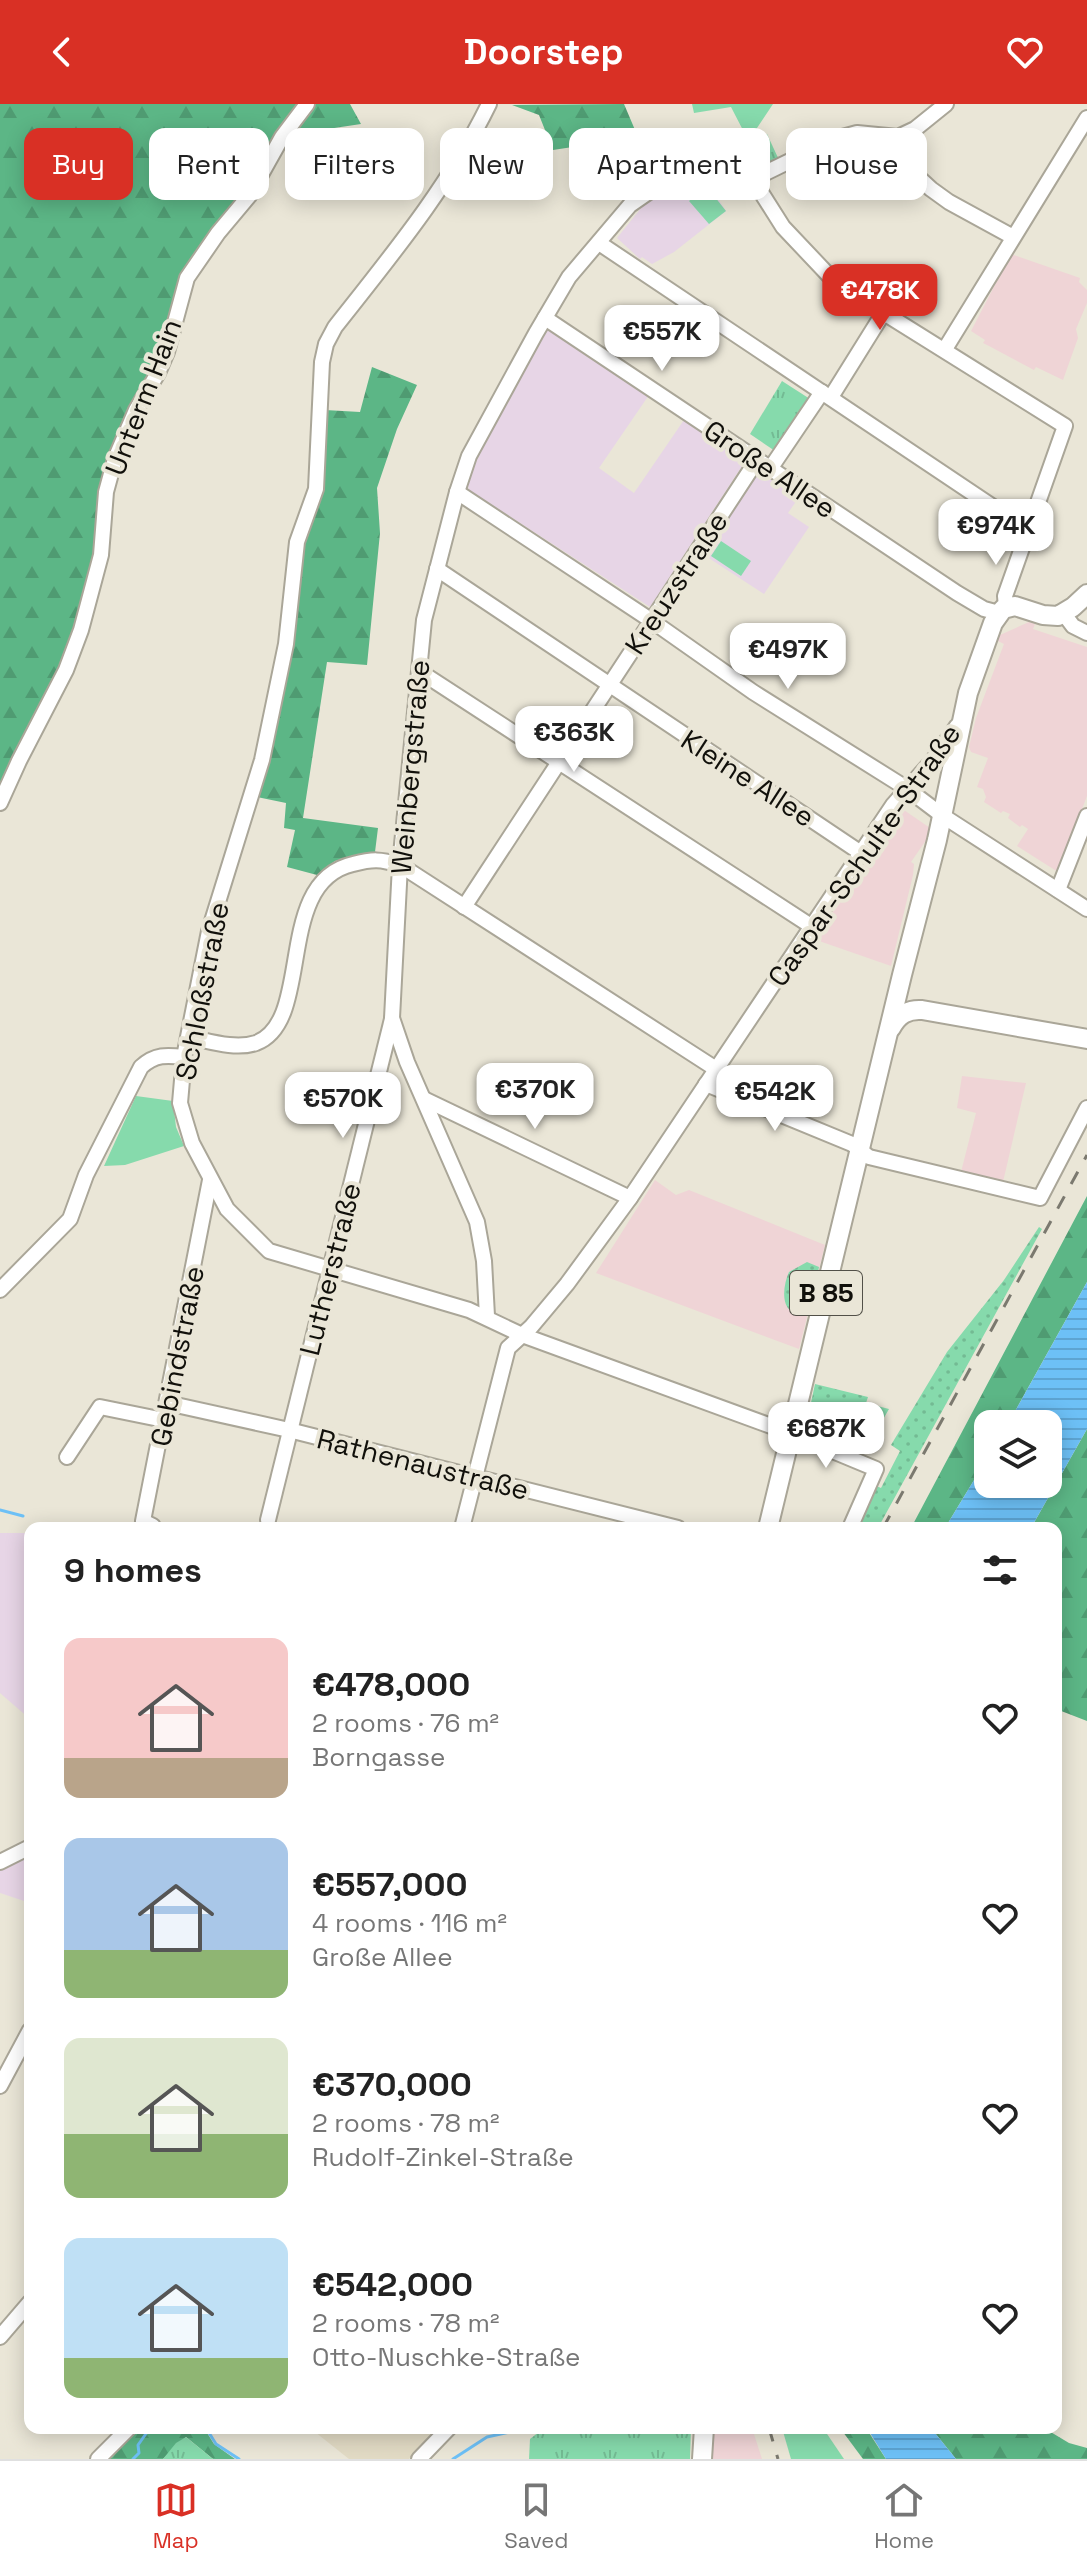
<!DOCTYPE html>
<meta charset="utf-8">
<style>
body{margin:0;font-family:"Space Grotesk",sans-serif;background:#f6f6f6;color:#222;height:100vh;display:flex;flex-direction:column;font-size:30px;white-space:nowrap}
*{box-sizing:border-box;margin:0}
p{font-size:26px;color:#767676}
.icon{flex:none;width:44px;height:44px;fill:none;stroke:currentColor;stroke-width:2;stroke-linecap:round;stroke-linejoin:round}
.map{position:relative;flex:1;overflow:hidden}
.sheet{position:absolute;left:24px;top:1418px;width:1038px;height:912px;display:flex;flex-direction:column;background:#fff;border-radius:16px;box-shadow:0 4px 20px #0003}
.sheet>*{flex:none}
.banner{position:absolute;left:24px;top:24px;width:1040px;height:72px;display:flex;gap:16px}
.controls{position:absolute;left:974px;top:1306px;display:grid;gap:16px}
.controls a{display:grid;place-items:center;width:88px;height:88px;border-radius:16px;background:#fff;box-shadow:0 4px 20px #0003;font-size:40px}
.price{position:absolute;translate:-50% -68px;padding:0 18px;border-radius:16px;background:#fff;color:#222;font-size:26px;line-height:52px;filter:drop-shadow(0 2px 4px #0008)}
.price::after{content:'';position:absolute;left:50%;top:48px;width:24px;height:18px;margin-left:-12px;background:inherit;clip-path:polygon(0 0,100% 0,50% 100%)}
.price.selected{background:#d93025;color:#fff}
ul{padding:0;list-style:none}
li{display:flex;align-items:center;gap:24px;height:200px;padding:0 40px}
li span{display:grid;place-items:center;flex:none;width:224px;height:160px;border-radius:16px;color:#555}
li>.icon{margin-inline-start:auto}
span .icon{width:96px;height:96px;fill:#fffc;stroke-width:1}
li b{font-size:34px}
h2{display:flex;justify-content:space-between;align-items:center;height:96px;padding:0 40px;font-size:34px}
.pill{padding:0 28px;border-radius:16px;background:#fff;box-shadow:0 4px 20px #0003;font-size:28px;line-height:72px}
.pill.selected{background:#d93025;color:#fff}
header{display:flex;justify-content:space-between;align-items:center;height:104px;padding:0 40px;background:#d93025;color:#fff;font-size:36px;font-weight:800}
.dock{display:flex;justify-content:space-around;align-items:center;height:112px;border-top:2px solid #e0e0e0;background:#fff;font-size:22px;color:#767676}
.dock a{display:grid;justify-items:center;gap:4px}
.dock .selected{color:#d93025}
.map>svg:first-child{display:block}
.commercial{fill:#efd4d6}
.built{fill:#e1dac4}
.education{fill:#e7d5e6}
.grass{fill:url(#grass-dots)}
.forest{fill:url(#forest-firs)}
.park{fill:url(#park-tufts)}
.garden{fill:#86daac}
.water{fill:url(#water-rules)}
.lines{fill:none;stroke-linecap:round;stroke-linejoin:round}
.stream{stroke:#6dc0f6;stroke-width:3}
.minor-casing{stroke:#aaa698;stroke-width:18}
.major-casing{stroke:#aaa698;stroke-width:22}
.minor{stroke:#fff;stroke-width:14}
.major{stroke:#fff;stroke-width:18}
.rail{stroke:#7b796f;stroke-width:3;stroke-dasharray:14 14;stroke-linecap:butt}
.labels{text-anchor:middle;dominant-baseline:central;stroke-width:8;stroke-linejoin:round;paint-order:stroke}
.shield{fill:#eae6d7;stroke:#525048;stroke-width:2}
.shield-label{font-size:26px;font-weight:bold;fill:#11100b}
.street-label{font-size:28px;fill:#11100b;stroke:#eae6d7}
</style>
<header><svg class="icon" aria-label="back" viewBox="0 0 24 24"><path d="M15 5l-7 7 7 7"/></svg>Doorstep<svg class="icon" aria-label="heart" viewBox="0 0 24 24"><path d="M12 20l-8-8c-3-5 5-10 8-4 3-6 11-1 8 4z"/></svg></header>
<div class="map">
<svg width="1087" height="2355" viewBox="0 0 1087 2355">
<defs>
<pattern id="grass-dots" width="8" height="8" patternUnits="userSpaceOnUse" patternTransform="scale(2)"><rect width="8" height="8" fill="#86daac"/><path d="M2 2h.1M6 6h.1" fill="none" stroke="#73ba93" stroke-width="1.8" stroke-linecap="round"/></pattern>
<pattern id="forest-firs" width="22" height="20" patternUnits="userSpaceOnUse" patternTransform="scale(2)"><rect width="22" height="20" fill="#5cb686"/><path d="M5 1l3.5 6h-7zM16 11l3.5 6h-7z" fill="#4f9b72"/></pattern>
<pattern id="park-tufts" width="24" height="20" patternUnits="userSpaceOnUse" patternTransform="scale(2)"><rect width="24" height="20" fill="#86daac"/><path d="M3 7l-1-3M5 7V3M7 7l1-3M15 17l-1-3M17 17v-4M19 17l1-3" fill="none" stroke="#73ba93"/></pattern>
<pattern id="water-rules" width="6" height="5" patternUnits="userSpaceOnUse" patternTransform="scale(2)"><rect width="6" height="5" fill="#6dc0f6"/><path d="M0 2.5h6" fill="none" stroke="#5da4d2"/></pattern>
</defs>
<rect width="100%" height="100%" fill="#eae6d7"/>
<g class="commercial">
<polygon points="1011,150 1080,174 1079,178 1087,186 1087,199 1076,225 1078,234 1063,276 1036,263 1034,266 989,242 983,239 985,236 971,227"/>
<polygon points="1029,518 1035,520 1033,525 1087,543 1087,692 1058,768 1017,742 1028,725 1022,721 1020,723 1008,714 1010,710 1003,707 1001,709 984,698 986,693 983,685 977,683 988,654 971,648 969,643 976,614 1004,540 998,537 1000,531"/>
<polygon points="898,702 933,726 911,758 914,760 913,771 891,862 822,838 812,832"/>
<polygon points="962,972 1026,979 1003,1078 961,1068 976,1009 957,1004"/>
<polygon points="655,1076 676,1091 689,1086 825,1141 799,1245 596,1169"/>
<polygon points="714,2324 752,2324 762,2355 712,2355"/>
</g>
<polygon class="built" points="310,2324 438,2324 409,2355 349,2355"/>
<g class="education">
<polygon points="697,63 726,107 674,148 652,160 642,153 640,155 617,134 642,103 682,71"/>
<polygon points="551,226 649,291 599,364 634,389 686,313 746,356 650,503 469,386 467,380 477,351 545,228"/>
<polygon points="759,367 799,393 788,409 809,423 764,490 704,451"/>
<polygon points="30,1429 30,1615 0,1589 0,1429"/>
<polygon points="30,1751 30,1799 0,1789 0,1765"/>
</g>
<g class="grass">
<polygon points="1039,1123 1042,1125 878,1424 854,1424 872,1380 881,1384 900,1347 891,1341 947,1248 1004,1176"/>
<path d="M807 1158 819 1163 809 1209C780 1216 781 1186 789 1168Z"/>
<polygon points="815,1280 868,1293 866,1299 889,1305 863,1350 809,1333 805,1327"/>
</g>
<g class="forest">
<polygon points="0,0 350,0 361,20 281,32 247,91 215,127 123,327 95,457 66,559 0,690"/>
<polygon points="624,0 638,33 553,46 539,11 512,1"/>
<polygon points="372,263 417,281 397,325 377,384 380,429 367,561 327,558 303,714 378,724 375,748 335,757 317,771 287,763 295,726 284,724 286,699 257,693 325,306 360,308"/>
<polygon points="1087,1092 1087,1178 1008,1320 988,1320 988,1353 945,1424 911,1424"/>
<polygon points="1087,1325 1087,1617 1056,1605 1056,1424 1031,1424"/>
<polygon points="138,2324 204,2324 214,2340 235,2355 213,2355 186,2333 163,2355 107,2355"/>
<polygon points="840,2324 866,2324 886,2355 863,2355"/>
<polygon points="931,2324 1044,2324 1069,2339 1087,2344 1087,2355 956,2355"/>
</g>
<g class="park">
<path d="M767 30 779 56C753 69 739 58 714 47L741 37 744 40Z"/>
<polygon points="782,277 810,295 775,347 750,330"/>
<polygon points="544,2324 691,2324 690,2355 529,2355 530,2335"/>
<polygon points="186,2333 213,2355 163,2355 176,2339"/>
</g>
<g class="garden">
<polygon points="692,0 773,0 755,27 746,32 731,3 694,9"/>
<polygon points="707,83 726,107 709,120 689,97"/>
<polygon points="721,437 751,457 741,472 711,452"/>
<polygon points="136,992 173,997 176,1023 184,1042 125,1061 104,1062"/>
<polygon points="782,2324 823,2324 844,2355 791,2355"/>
</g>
<g class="water">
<polygon points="1087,1178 1087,1325 1031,1424 945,1424 988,1353 988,1380 1048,1380 1048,1320 1008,1320"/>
<polygon points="867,2324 931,2324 956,2355 886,2355"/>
</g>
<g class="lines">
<g class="stream">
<polyline points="0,1406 23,1412"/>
<polyline points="206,2324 216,2340 239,2355"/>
<polyline points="133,2355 139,2349 138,2341 150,2324"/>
<polyline points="453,2355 487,2333 529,2324"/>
</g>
<defs>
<g id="minor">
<path d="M489 0C449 82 391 152 335 223L326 240 322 258 316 385 297 438 286 540 262 656 209 827 184 953 180 999 192 1039 227 1105 269 1147 469 1206 522 1231 782 1326 876 1365 850 1424"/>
<polyline points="872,31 931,85 949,98 1013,133"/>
<polyline points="753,75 835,35 857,29 898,33 915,25 946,0"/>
<polyline points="599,139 1029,427"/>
<polyline points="545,214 957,489 984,505 999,509"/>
<polyline points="945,245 1087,14"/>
<polyline points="831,293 884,208"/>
<polyline points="770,365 822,288"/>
<polyline points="457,388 652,517 753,588 906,684 943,712 1087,805"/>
<polyline points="437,465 861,749"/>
<polyline points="1064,510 1073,522 1087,529"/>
<polyline points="419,567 811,822"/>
<polyline points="0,699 19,657 66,566 81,526 101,451 106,388 115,355 136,306 158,269 167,248 187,174 218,129 249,92 282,33 307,0"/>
<polyline points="1058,786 1087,712"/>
<polyline points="464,803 757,356"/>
<path d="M189 933C209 937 235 946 256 939 315 917 273 778 353 760 373 755 380 755 400 761L716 965"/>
<polyline points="706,980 852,1040 869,1053 1040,1094 1087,1004"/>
<polyline points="424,995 630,1094"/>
<path d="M0 1186 70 1115 86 1071 141 963C155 950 167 951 184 953"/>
<polyline points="487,1212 484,1157 477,1118 407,958 392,914 400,761 424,516 457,388 469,352 536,229 569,173 630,101 689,60 706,52 713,52 747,66 783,123 836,179 1065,322 1005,492 1006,503"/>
<polyline points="167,1299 289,1326 678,1424"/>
<polyline points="67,1353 100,1303 164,1316"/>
<polyline points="268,1416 392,915"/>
<polyline points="153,1422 143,1417 210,1076"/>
<polyline points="462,1424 508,1244 531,1223 567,1180 630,1094 893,701 934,655 957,622"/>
<polyline points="0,1758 30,1743"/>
<polyline points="0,1982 30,1926"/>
<polyline points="0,2233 30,2198"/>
<polyline points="98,2355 129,2324"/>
<polyline points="419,2355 449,2324"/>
</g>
<g id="major">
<path d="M891 924C898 911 907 905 922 906L1087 935"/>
<polyline points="768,1424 902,871 937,736 968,589 993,519 1003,505 1015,502 1043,511 1058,512 1073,503 1087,490"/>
<polyline points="702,2355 704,2324"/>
</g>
</defs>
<use href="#minor" class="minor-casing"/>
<use href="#major" class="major-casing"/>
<use href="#minor" class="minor"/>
<use href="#major" class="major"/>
<g class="rail">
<polyline points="883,1424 1087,1051"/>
<polyline points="769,2324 778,2355"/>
</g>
</g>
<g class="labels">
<rect class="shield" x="790" y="1167" width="72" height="44" rx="6"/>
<g class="shield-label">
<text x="826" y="1189">B 85</text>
</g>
<g class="street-label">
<text transform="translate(143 293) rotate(-69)">Unterm Hain</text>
<text transform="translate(770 365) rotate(34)">Große Allee</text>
<text transform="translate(676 479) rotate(-57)">Kreuzstraße</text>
<text transform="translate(410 663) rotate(-85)">Weinbergstraße</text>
<text transform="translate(748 674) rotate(33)">Kleine Allee</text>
<text transform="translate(864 751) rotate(-55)">Caspar-Schulte-Straße</text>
<text transform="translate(202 887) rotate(-79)">Schloßstraße</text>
<text transform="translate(330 1165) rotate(-76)">Lutherstraße</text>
<text transform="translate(177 1252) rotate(-79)">Gebindstraße</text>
<text transform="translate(423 1360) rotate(14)">Rathenaustraße</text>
</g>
</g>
</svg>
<div class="controls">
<a><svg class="icon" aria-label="layers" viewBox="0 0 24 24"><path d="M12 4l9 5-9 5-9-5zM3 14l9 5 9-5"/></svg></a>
</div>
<b class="price selected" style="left:880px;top:228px">€478K</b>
<b class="price" style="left:662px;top:269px">€557K</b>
<b class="price" style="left:996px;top:463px">€974K</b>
<b class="price" style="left:788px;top:587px">€497K</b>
<b class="price" style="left:574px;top:670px">€363K</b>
<b class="price" style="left:535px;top:1027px">€370K</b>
<b class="price" style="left:775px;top:1029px">€542K</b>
<b class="price" style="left:343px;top:1036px">€570K</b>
<b class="price" style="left:826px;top:1366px">€687K</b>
<div class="banner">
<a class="pill selected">Buy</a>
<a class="pill">Rent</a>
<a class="pill">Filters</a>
<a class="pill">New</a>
<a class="pill">Apartment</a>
<a class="pill">House</a>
</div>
<section class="sheet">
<h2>9 homes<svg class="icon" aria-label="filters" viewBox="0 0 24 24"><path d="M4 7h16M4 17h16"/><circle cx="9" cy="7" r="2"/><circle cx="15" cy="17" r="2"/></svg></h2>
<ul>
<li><span style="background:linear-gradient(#f6c9c9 75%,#b9a48a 0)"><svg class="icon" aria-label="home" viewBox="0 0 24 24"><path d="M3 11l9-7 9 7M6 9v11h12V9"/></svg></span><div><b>€478,000</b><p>2 rooms · 76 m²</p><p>Borngasse</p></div><svg class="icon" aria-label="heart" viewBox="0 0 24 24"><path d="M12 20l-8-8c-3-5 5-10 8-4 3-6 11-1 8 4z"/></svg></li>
<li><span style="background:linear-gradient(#a9c7e8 70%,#8fb573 0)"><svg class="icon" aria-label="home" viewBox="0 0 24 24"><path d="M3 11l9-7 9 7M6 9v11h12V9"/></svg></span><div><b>€557,000</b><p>4 rooms · 116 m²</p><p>Große Allee</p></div><svg class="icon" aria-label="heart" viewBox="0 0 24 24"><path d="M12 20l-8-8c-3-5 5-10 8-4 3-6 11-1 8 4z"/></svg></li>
<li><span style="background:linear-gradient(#dfe7d0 60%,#8fb573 0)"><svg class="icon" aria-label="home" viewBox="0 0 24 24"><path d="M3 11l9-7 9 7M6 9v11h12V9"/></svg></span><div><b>€370,000</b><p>2 rooms · 78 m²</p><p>Rudolf-Zinkel-Straße</p></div><svg class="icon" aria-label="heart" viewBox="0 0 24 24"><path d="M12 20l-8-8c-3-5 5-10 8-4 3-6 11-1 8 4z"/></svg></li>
<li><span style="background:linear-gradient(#bfe0f5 75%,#8fb573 0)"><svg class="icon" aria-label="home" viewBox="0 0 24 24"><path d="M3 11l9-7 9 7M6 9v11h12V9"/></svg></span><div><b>€542,000</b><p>2 rooms · 78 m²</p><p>Otto-Nuschke-Straße</p></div><svg class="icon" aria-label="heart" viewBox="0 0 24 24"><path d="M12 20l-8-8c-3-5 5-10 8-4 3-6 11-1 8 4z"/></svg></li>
</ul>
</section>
</div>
<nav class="dock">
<a class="selected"><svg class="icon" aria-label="map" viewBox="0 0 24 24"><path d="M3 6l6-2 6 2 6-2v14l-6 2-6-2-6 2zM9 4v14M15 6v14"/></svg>Map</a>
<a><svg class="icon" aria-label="saved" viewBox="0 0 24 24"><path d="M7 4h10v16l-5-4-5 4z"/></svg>Saved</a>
<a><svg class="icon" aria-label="home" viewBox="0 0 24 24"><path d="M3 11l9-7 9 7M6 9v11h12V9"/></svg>Home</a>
</nav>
